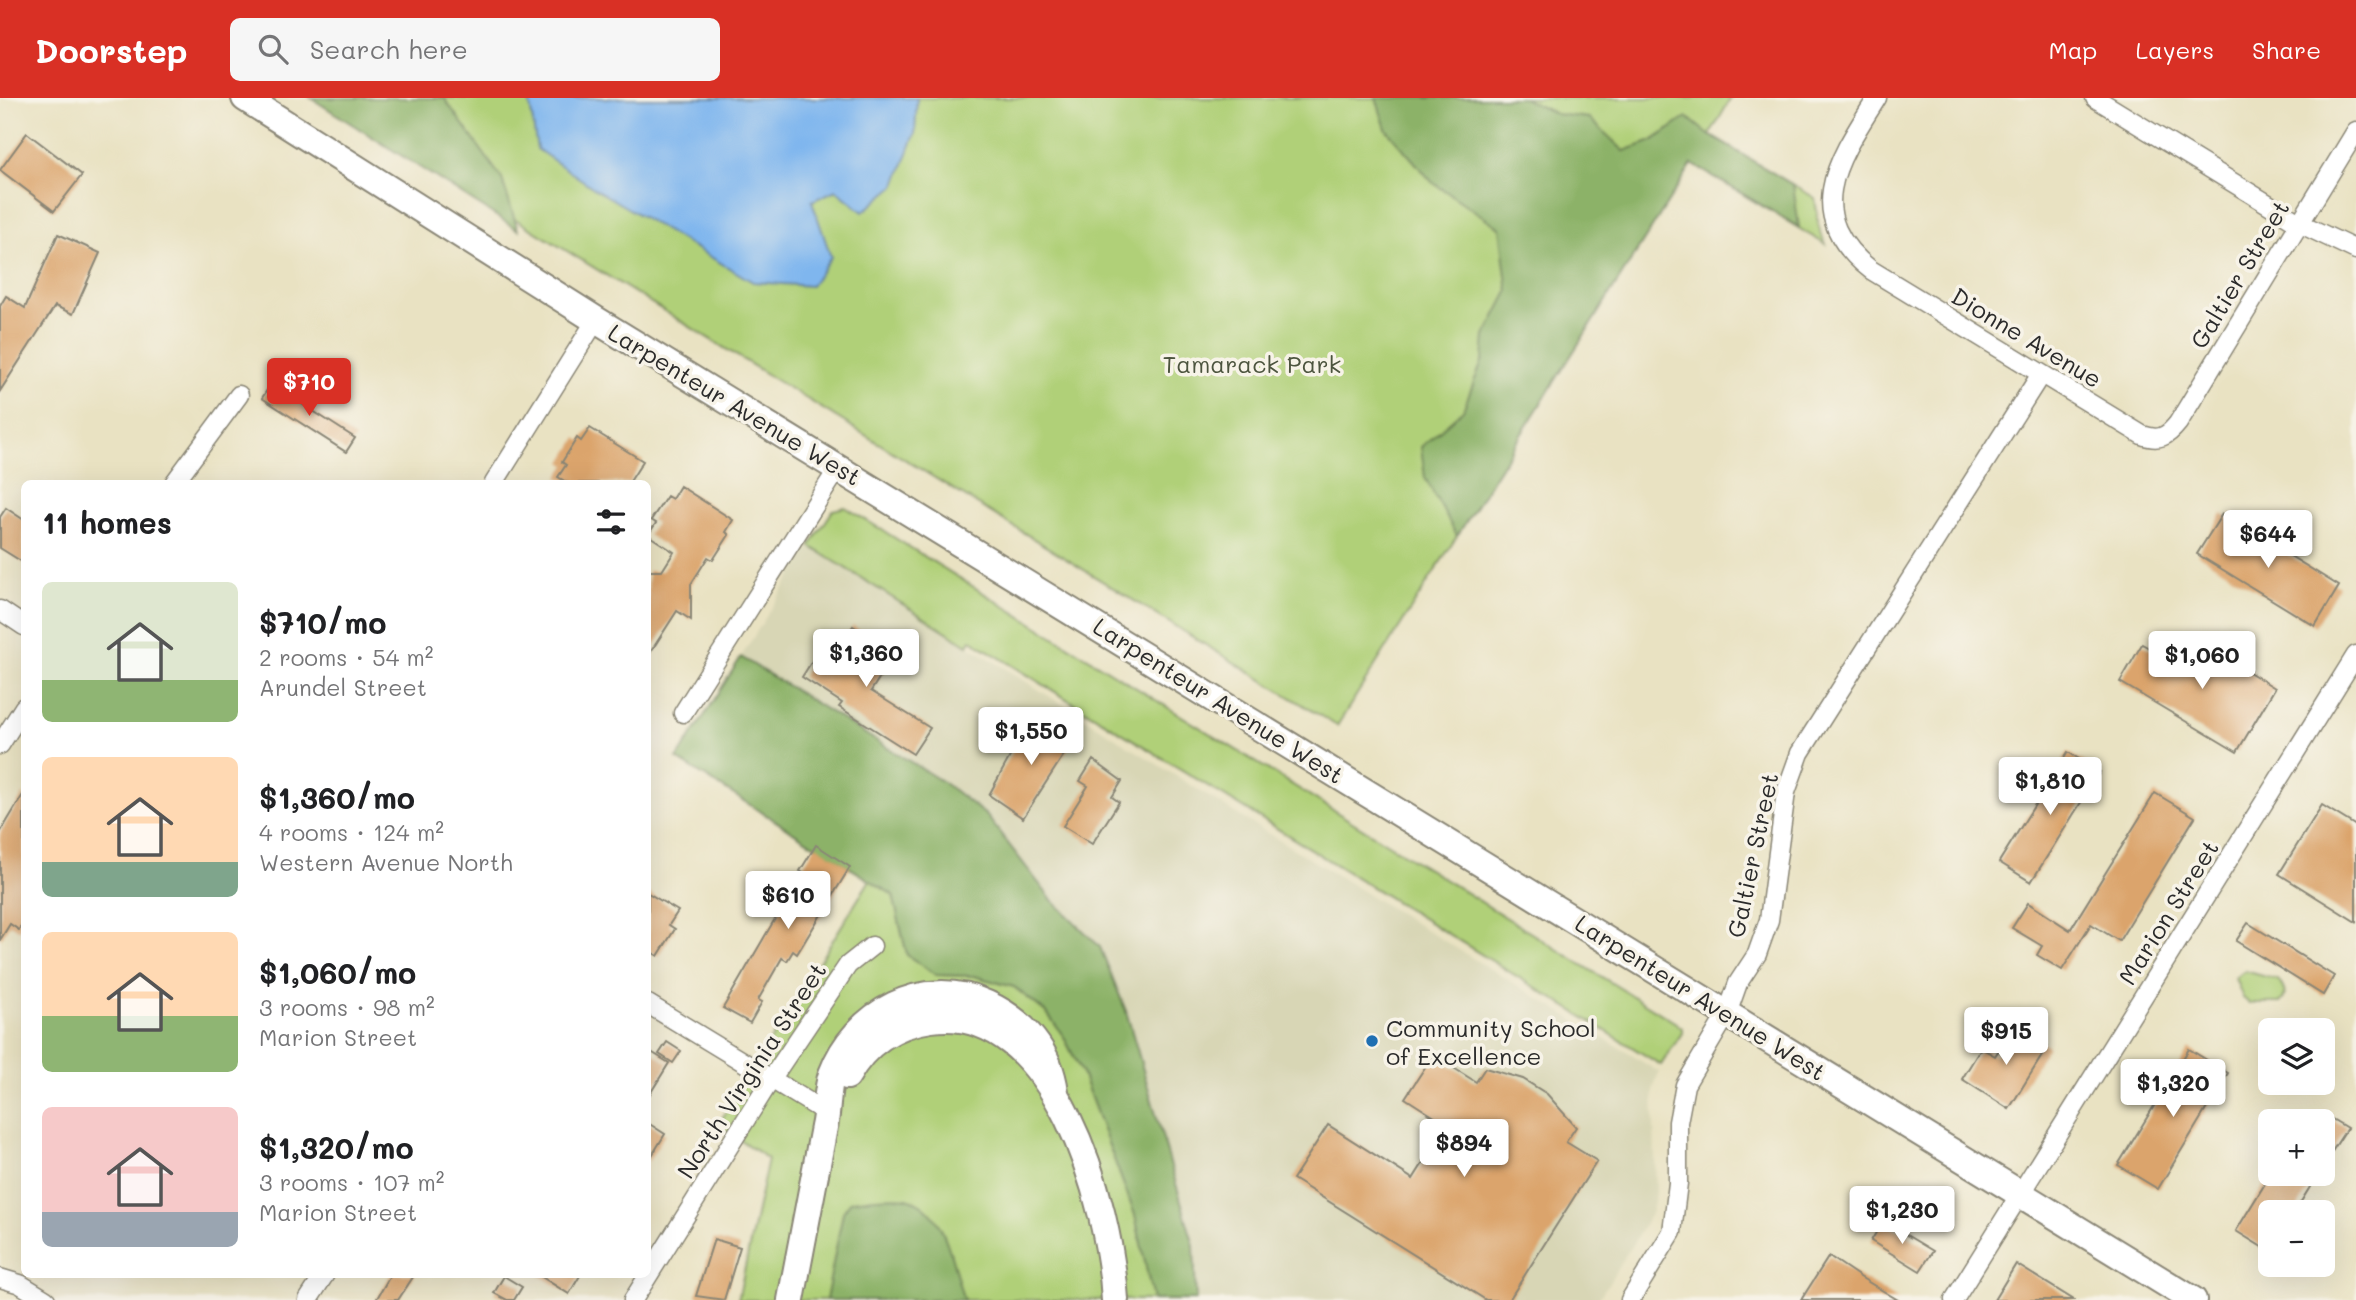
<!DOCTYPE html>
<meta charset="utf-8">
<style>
body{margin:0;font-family:Mali,sans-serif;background:#f6f6f6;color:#202124;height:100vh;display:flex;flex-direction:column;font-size:26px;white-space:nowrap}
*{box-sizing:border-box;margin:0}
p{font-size:23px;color:#757577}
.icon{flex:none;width:38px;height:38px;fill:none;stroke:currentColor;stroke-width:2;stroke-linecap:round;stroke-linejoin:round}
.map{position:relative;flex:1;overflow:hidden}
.sheet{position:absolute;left:21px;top:382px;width:630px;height:798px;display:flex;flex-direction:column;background:#fff;border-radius:10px;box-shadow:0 7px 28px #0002}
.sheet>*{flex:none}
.fabs{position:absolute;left:2258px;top:920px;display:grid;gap:14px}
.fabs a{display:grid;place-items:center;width:77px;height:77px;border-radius:10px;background:#fff;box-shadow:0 7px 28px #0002;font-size:35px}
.price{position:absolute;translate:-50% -60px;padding:0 16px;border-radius:7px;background:#fff;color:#222;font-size:23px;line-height:46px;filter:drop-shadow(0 2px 4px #0008)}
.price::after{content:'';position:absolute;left:50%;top:42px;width:21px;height:16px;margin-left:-10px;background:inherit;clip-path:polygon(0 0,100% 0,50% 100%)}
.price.on{background:#d93025;color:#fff}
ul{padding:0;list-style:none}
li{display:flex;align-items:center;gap:21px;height:175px;padding:0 21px}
li span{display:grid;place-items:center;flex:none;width:196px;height:140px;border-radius:10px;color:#555}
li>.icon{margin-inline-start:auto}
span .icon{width:84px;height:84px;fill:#fffc;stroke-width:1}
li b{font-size:30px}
h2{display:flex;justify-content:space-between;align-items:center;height:84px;padding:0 21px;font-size:30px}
header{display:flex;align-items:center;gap:42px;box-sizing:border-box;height:98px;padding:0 35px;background:#d93025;color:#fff}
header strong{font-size:33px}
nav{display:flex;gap:38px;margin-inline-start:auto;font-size:24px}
.search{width:490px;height:63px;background:#f6f6f6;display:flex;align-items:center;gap:18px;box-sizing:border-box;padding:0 24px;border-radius:10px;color:#757577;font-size:26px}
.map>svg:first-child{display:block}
.built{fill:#d8d6b5}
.green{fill:#b0d078;stroke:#6e7e52;stroke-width:2}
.forest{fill:#8cb268;stroke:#5c6e4a;stroke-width:2}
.water{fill:#7fb6ee;stroke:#55708c;stroke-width:2}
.building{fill:#dba46c}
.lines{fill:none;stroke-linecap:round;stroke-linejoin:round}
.street-casing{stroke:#8a8676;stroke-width:21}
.secondary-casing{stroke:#8a8676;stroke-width:30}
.street{stroke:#fff;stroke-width:18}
.secondary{stroke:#fff;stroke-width:26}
.poi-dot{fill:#1f6fb2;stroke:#f7f3e8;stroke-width:2.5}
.labels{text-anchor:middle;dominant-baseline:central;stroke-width:7;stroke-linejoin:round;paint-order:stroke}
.street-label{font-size:24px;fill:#2b2b2b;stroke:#f7f3e8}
.park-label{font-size:24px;fill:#4c543e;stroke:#f7f3e8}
.poi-label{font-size:24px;fill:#2b2b2b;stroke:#f7f3e8;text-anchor:start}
</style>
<header>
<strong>Doorstep</strong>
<div class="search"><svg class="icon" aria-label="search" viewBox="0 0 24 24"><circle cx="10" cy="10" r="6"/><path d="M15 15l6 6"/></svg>Search here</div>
<nav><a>Map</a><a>Layers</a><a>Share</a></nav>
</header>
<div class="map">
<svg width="2356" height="1202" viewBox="0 0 2356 1202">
<rect width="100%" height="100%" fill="#f7f3e8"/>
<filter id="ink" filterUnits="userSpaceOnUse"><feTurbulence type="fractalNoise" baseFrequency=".0143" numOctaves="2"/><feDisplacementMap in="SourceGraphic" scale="14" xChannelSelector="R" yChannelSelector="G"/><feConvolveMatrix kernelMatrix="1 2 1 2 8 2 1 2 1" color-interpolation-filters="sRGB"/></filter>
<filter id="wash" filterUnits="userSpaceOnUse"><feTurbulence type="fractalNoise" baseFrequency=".00686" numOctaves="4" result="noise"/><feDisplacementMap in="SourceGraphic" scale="28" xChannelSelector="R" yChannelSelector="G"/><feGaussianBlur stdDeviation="1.57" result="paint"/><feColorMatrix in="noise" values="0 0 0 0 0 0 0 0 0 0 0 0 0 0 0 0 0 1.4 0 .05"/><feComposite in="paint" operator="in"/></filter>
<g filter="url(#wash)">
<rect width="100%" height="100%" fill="#e9e2c2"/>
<polygon class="built" points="810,448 1246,722 1659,974 1653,991 1656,1095 1651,1116 1598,1202 1196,1202 1194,1148 1100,849 1051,801 986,717 943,684 741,559"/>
<g class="green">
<polygon points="319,0 1731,0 1710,37 1815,100 1819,129 1825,146 1692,66 1337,628"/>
<polygon points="845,409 1676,925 1682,930 1682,935 1661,967 971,542 968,547 810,448 833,412"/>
<polygon points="870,782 893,797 907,857 936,877 974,878 1014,889 1047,915 1064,939 1081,973 1135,1117 1153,1202 738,1202 768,1061 718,1027"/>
<path d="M2245 873 2278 882C2284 891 2288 896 2280 905H2249L2243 900 2235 880Z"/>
</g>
<g class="forest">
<polygon points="311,0 444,0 502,81 518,132"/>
<polygon points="1376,0 1523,0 1556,16 1589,20 1624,53 1652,43 1687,19 1709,37 1793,87 1799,129 1692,66 1457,438 1425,380 1421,349 1463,312 1483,261 1485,238 1508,194 1500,130 1432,84 1386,31"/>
<polygon points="741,559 943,684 986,717 1051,801 1100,849 1126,913 1194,1148 1196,1202 1153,1202 1135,1117 1081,973 1064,939 1047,915 1014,889 974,878 936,877 907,857 893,797 677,661"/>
<path d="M874 1100C884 1100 897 1098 907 1100 948 1111 952 1169 964 1202H826L843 1114 851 1103Z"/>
</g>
<polygon class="water" points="529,0 917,0 915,36 896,87 863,114 836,92 812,103 831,159 811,188 753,184 595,91 537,51"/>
<g id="blocks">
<g class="building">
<polygon points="27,35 82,77 54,113 0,72"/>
<polygon points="58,136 100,155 73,216 55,208 0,293 0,208 6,198 25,210"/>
<polygon points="271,286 355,340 346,354 262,300"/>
<polygon points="590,330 643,363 629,385 568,385 558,379 566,367 562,364 577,340 581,343"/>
<polygon points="680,388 733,422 726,434 729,437 713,462 708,459 691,486 691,522 677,513 648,558 648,473 662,473 674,454 648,437 656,425 651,422 667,398 672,401"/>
<polygon points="6,410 24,422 24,465 0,450 0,419"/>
<polygon points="2222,416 2339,488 2315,528 2197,456"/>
<polygon points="853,528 895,555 871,593 930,630 913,656 839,609 842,605 802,579 812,563 822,569 829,557 833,560"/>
<polygon points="2194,540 2275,590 2237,654 2120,584 2142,546 2177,566"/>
<polygon points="1040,619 1074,641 1023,720 989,697 1019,642 1024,644"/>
<polygon points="2068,654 2100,674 2031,784 1999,764"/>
<polygon points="1093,662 1122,683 1112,699 1119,704 1092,746 1063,728 1088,688 1080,683"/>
<polygon points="24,695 24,822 19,832 10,826 0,842 0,735"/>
<polygon points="2155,695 2195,719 2119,843 2091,826 2062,872 2037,857 2042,848 2012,830 2028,805 2070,832"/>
<polygon points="2322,707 2356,728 2356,824 2279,776"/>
<polygon points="816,747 850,769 797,856 793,853 787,863 782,860 758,902 762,904 750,925 723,910 786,802 793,806 809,779 800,773"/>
<polygon points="648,795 678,813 669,827 675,831 658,858 648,852"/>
<polygon points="2248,825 2334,878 2323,897 2236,843"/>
<polygon points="2015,927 2048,948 2009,1011 1962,981 1981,950 1995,958"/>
<polygon points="667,944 681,953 673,965 659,956"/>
<polygon points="2189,951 2228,975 2158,1091 2118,1067"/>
<polygon points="648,952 669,965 648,999"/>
<polygon points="1433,957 1476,984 1485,970 1523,981 1547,996 1576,1029 1566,1044 1597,1063 1509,1202 1486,1202 1293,1081 1328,1027 1413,1081 1447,1027 1405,1000"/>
<polygon points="2322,1015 2347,1030 2322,1069"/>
<polygon points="648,1025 665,1036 648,1064"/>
<polygon points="2271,1076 2318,1076 2294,1115 2270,1115 2270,1154 2236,1133"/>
<polygon points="1883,1123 1933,1153 1920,1173 1871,1143"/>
<polygon points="714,1141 740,1149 724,1202 696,1198"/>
<polygon points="1829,1158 1860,1179 1898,1202 1801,1202"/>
<polygon points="2016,1166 2074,1202 1994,1202"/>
<polygon points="391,1176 415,1176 398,1202 376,1202"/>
<polygon points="537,1176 581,1176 569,1196"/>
<polygon points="504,1178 522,1189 514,1202 507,1202 494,1195"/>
</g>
</g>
</g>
<g filter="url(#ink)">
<use href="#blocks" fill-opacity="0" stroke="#8a8676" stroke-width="2"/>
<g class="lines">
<defs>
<g id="street">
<path d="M1877 0C1839 60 1799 116 1871 172L2142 337C2159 343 2167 339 2178 325L2356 33"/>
<polyline points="2095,0 2299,125 2356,152"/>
<polyline points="174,385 239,297"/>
<polyline points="494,385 596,222"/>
<polyline points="0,512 24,528"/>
<polyline points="683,615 839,369"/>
<polyline points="0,647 24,609"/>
<polyline points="648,906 827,1015"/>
<polyline points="0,1180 20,1186 46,1202"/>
<polyline points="308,1202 325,1176"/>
<polyline points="633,1202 770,983 848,867 872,848"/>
<polyline points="1630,1202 1672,1134 1678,1085 1678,1024 1685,987 1727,916 1738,885 1757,856 1769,822 1786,694 1800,655 2041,276"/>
<polyline points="1954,1202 2356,557"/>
</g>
<g id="secondary">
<polyline points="245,0 596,222 2193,1202"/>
<path d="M847 978C865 945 894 926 931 921 1055 903 1110 1109 1115 1202"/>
<path d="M791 1202C802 1144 813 1087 824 1029 828 1013 826 992 832 976 855 915 923 877 987 906 1024 923 1050 954 1055 994"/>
</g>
</defs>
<use href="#street" class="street-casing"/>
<use href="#secondary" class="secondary-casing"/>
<use href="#street" class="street"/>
<use href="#secondary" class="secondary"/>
</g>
</g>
<circle class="poi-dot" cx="1372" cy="943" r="7"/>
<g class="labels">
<g class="street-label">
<text transform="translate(2239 176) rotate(-59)">Galtier Street</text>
<text transform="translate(2027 239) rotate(31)">Dionne Avenue</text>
<text transform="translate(735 306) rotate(31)">Larpenteur Avenue West</text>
<text transform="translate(1219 602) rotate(32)">Larpenteur Avenue West</text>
<text transform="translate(1752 757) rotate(-78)">Galtier Street</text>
<text transform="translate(2168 814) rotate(-58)">Marion Street</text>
<text transform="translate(1701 899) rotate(32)">Larpenteur Avenue West</text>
<text transform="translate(751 972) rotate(-57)">North Virginia Street</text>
</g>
<g class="park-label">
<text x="1252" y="265">Tamarack Park</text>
</g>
<g class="poi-label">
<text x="1386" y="929">Community School<tspan x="1386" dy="28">of Excellence</tspan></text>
</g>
</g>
</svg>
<div class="fabs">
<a><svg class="icon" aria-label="layers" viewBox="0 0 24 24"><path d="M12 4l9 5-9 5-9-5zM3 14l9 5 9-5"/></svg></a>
<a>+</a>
<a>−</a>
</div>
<b class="price on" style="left:309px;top:320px">$710</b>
<b class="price" style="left:2268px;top:472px">$644</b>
<b class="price" style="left:866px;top:591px">$1,360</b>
<b class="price" style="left:2202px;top:593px">$1,060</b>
<b class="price" style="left:1031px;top:669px">$1,550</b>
<b class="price" style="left:2050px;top:719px">$1,810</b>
<b class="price" style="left:788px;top:833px">$610</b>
<b class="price" style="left:2006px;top:969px">$915</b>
<b class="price" style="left:2173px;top:1021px">$1,320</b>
<b class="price" style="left:1464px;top:1081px">$894</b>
<b class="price" style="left:1902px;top:1148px">$1,230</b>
<section class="sheet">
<h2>11 homes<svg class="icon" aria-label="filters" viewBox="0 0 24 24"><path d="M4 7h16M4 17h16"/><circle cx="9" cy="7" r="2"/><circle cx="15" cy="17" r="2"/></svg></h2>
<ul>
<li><span style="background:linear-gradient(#dfe7d0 70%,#8fb573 0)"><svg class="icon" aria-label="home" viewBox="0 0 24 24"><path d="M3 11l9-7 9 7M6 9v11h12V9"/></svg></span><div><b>$710/mo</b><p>2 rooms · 54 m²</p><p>Arundel Street</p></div></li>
<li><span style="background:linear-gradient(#ffd9b3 75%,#7fa58c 0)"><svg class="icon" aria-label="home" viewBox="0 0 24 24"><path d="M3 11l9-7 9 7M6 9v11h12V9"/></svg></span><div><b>$1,360/mo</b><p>4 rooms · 124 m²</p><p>Western Avenue North</p></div></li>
<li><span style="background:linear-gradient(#ffd9b3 60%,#8fb573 0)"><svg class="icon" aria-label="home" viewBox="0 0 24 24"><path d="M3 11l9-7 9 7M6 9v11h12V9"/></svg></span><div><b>$1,060/mo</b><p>3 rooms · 98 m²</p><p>Marion Street</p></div></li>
<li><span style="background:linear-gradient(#f6c9c9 75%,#9aa5b1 0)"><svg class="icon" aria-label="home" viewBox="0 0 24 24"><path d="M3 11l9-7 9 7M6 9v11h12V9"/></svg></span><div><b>$1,320/mo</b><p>3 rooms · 107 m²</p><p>Marion Street</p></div></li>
</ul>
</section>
</div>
